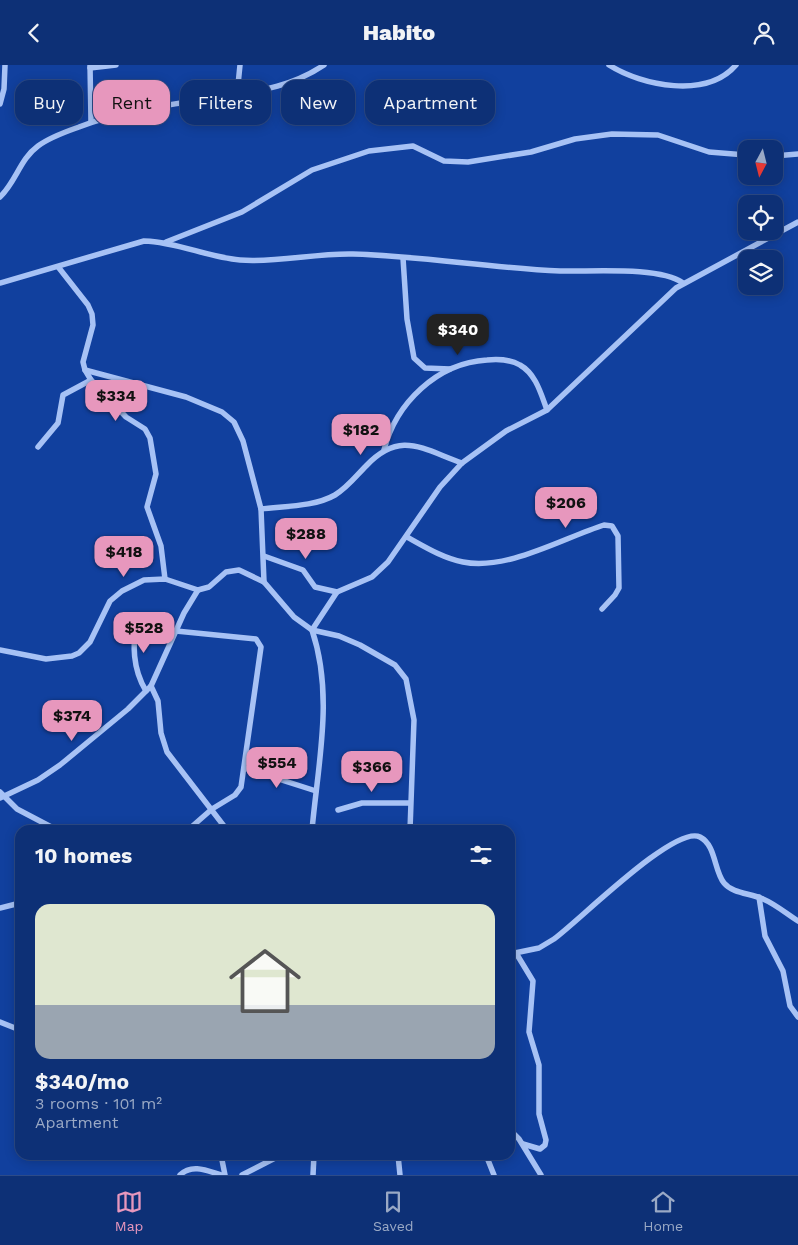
<!DOCTYPE html>
<meta charset="utf-8">
<style>
body{margin:0;font-family:"Work Sans",sans-serif;background:#16387b;color:#f1f3f6;height:100vh;display:flex;flex-direction:column;font-size:19px;white-space:nowrap}
*{box-sizing:border-box;margin:0}
p{font-size:16px;color:#9aa9c5}
.icon{flex:none;width:28px;height:28px;fill:none;stroke:currentColor;stroke-width:2;stroke-linecap:round;stroke-linejoin:round}
.map{position:relative;flex:1;overflow:hidden}
.sheet{position:absolute;left:15px;top:760px;width:500px;height:335px;display:flex;flex-direction:column;background:#0d3076;border-radius:15px;box-shadow:0 2px 12px #0003,0 0 0 1px #2d4b88}
.sheet>*{flex:none}
.hud{position:absolute;left:15px;top:15px;width:500px;height:45px;display:flex;gap:10px}
.needle{width:32px;rotate:187deg}
.controls{position:absolute;left:738px;top:75px;display:grid;gap:10px}
.controls a{display:grid;place-items:center;width:45px;height:45px;border-radius:10px;background:#0d3076;box-shadow:0 2px 12px #0003,0 0 0 1px #2d4b88;font-size:25px}
.price{position:absolute;translate:-50% -42px;padding:0 11px;border-radius:10px;background:#e797bd;color:#111;font-size:16px;line-height:32px;filter:drop-shadow(0 1px 2px #0008)}
.price::after{content:'';position:absolute;left:50%;top:30px;width:15px;height:11px;margin-left:-8px;background:inherit;clip-path:polygon(0 0,100% 0,50% 100%)}
.price.active{background:#222;color:#fff}
ul{padding:0;list-style:none}
li{display:grid;align-content:center;gap:10px;height:265px;padding:0 20px}
li+li{border-top:1px solid #2d4b88}
li span{display:grid;place-items:center;height:155px;border-radius:15px;color:#555}
li>.icon{margin-inline-start:auto}
span .icon{width:90px;height:90px;fill:#fffc;stroke-width:1}
li b{font-size:21px}
h2{display:flex;justify-content:space-between;align-items:center;height:60px;padding:0 20px;font-size:21px}
.pill{padding:0 18px;border-radius:15px;background:#0d3076;box-shadow:0 2px 12px #0003,0 0 0 1px #2d4b88;font-size:18px;line-height:45px}
.pill.active{background:#e797bd;color:#111}
header{display:flex;justify-content:space-between;align-items:center;height:65px;padding:0 20px;background:#0d3076;font-size:22px;font-weight:800}
.tab-bar{display:flex;justify-content:space-around;align-items:center;height:70px;border-top:1px solid #2d4b88;background:#0d3076;font-size:14px;color:#9aa9c5}
.tab-bar a{display:grid;justify-items:center;gap:2px}
.tab-bar .active{color:#e797bd}
.map>svg:first-child{display:block}
.lines{fill:none;stroke-linecap:round;stroke-linejoin:round}
.minor{stroke:#a7c2f5;stroke-width:5.5}
</style>
<header><svg class="icon" aria-label="back" viewBox="0 0 24 24"><path d="M15 5l-7 7 7 7"/></svg>Habito<svg class="icon" aria-label="person" viewBox="0 0 24 24"><circle cx="12" cy="8" r="4"/><path d="M4 21q1-7 8-7t8 7"/></svg></header>
<div class="map">
<svg width="798" height="1110" viewBox="0 0 798 1110">
<rect width="100%" height="100%" fill="#11409e"/>
<g class="lines">
<g class="minor">
<polyline points="90,0 91,57"/>
<path d="M609 0C642 21 707 34 736 0"/>
<polyline points="90,3 116,0"/>
<polyline points="237,30 240,0"/>
<polyline points="0,39 4,24 5,0"/>
<polyline points="774,91 798,89"/>
<path d="M0 132C16 117 20 94 38 81 50 72 65 67 79 62 125 44 175 39 224 32 260 26 293 21 324 0"/>
<polyline points="166,177 242,147 312,105 369,86 413,81 444,96 468,97 531,87 575,74 612,69 658,70 709,87 746,90"/>
<polyline points="403,193 407,254 414,293 425,303 450,304"/>
<polyline points="59,203 88,240 92,249 93,260 83,297 85,305 91,315 126,352 145,364 150,373 156,409 147,442 161,481 165,514"/>
<path d="M0 218 144 176C177 177 207 192 240 195 277 198 315 188 353 189 422 191 491 203 560 206 590 207 659 201 683 218"/>
<polyline points="85,305 186,332 222,347 234,357 243,376 261,444 264,517 294,552 312,565 339,571 360,580 395,600 406,614 414,655 410,765"/>
<polyline points="38,382 58,358 63,330 91,315"/>
<path d="M384 385C396 338 437 298 487 295 498 294 510 294 520 300 536 309 541 329 547 345"/>
<path d="M261 444C284 441 314 442 335 430 347 423 356 411 366 401 400 365 422 384 462 398"/>
<path d="M407 472C425 482 443 493 463 497 507 506 563 473 604 460L612 461 618 471 619 523 615 530 602 544"/>
<polyline points="264,491 303,505 315,522 337,527"/>
<path d="M136 554C133 580 132 603 146 626"/>
<polyline points="176,566 256,574 261,582 241,722 235,730 212,744 188,765"/>
<polyline points="0,585 46,594 72,591 79,588 90,577 110,536 122,526 144,515 165,514 198,525 209,522 226,507 239,505 264,517"/>
<polyline points="151,621 158,636 161,668 167,687 227,765"/>
<polyline points="244,703 316,726"/>
<polyline points="0,727 17,744 57,765"/>
<polyline points="0,733 38,715 60,700 128,644 151,621 184,548 198,525"/>
<polyline points="338,745 362,738 410,738"/>
<path d="M312 765C318 698 334 630 312 565L337 527 372 512 388 497 440 422 462 398 506 366 547 345 676 223 798 157"/>
<polyline points="759,832 765,871 783,906 790,941 798,952"/>
<polyline points="0,843 20,838"/>
<polyline points="516,888 533,916 529,967 539,1000 539,1049 546,1075 545,1080 540,1084 523,1079"/>
<path d="M510 889 539 883 554 874C578 857 675 759 700 772 716 780 714 806 724 818 733 829 751 828 763 834 775 839 787 849 798 856"/>
<polyline points="0,957 20,965"/>
<polyline points="510,1065 519,1074 541,1110"/>
<polyline points="221,1090 225,1110"/>
<polyline points="398,1090 400,1110"/>
<polyline points="486,1090 494,1110"/>
<path d="M180 1110C192 1098 208 1106 221 1110"/>
<polyline points="242,1110 281,1090"/>
<polyline points="313,1110 314,1090"/>
</g>
</g>
</svg>
<div class="controls">
<a><svg class="needle" viewBox="-14 -14 28 28"><path d="M0-13l5 13h-10z" fill="#e53935"/><path d="M0 13l5-13h-10z" fill="#9aa9c5"/></svg></a>
<a><svg class="icon" aria-label="locate" viewBox="0 0 24 24"><circle cx="12" cy="12" r="6"/><path d="M12 2v4M12 18v4M2 12h4M18 12h4"/></svg></a>
<a><svg class="icon" aria-label="layers" viewBox="0 0 24 24"><path d="M12 4l9 5-9 5-9-5zM3 14l9 5 9-5"/></svg></a>
</div>
<b class="price active" style="left:458px;top:291px">$340</b>
<b class="price" style="left:116px;top:357px">$334</b>
<b class="price" style="left:361px;top:391px">$182</b>
<b class="price" style="left:566px;top:464px">$206</b>
<b class="price" style="left:306px;top:495px">$288</b>
<b class="price" style="left:124px;top:513px">$418</b>
<b class="price" style="left:144px;top:589px">$528</b>
<b class="price" style="left:72px;top:677px">$374</b>
<b class="price" style="left:277px;top:724px">$554</b>
<b class="price" style="left:372px;top:728px">$366</b>
<div class="hud">
<a class="pill">Buy</a>
<a class="pill active">Rent</a>
<a class="pill">Filters</a>
<a class="pill">New</a>
<a class="pill">Apartment</a>
</div>
<section class="sheet">
<h2>10 homes<svg class="icon" aria-label="filters" viewBox="0 0 24 24"><path d="M4 7h16M4 17h16"/><circle cx="9" cy="7" r="2"/><circle cx="15" cy="17" r="2"/></svg></h2>
<ul>
<li><span style="background:linear-gradient(#dfe7d0 65%,#9aa5b1 0)"><svg class="icon" aria-label="home" viewBox="0 0 24 24"><path d="M3 11l9-7 9 7M6 9v11h12V9"/></svg></span><div><b>$340/mo</b><p>3 rooms · 101 m²</p><p>Apartment</p></div></li>
</ul>
</section>
</div>
<nav class="tab-bar">
<a class="active"><svg class="icon" aria-label="map" viewBox="0 0 24 24"><path d="M3 6l6-2 6 2 6-2v14l-6 2-6-2-6 2zM9 4v14M15 6v14"/></svg>Map</a>
<a><svg class="icon" aria-label="saved" viewBox="0 0 24 24"><path d="M7 4h10v16l-5-4-5 4z"/></svg>Saved</a>
<a><svg class="icon" aria-label="home" viewBox="0 0 24 24"><path d="M3 11l9-7 9 7M6 9v11h12V9"/></svg>Home</a>
</nav>
